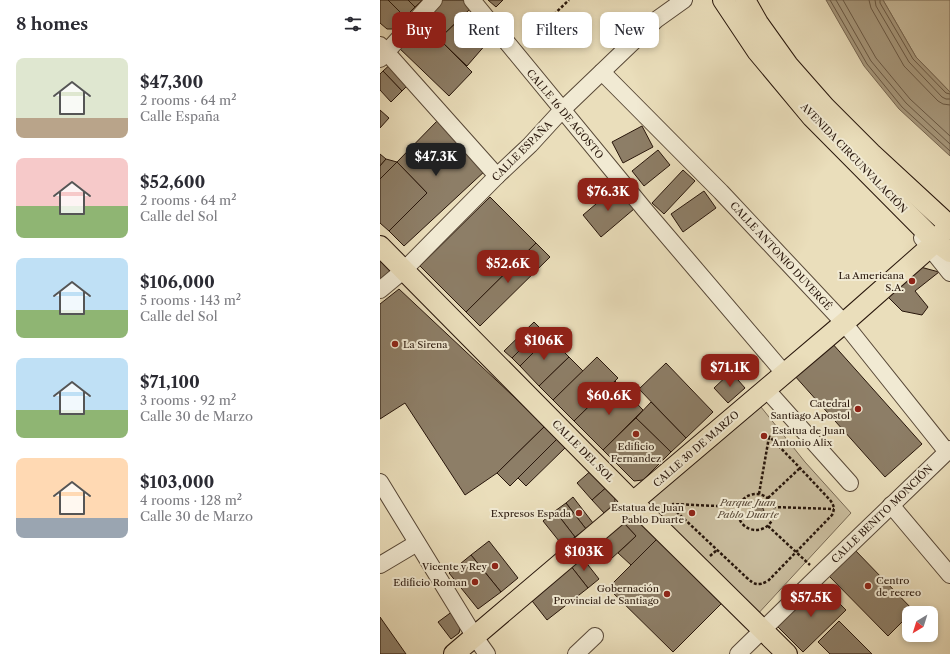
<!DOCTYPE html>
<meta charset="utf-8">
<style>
body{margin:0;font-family:"Libre Caslon Text",serif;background:#f2f2f3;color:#2b2b33;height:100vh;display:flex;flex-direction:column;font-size:15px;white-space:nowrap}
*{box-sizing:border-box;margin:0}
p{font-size:13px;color:#7c7c81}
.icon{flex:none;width:22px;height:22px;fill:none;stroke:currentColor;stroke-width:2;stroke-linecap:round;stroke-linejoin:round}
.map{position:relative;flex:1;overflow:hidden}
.drawer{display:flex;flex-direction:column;background:#fff;width:380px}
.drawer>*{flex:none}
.top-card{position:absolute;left:12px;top:12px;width:380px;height:36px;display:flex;gap:8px}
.needle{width:26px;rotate:218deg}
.tools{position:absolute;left:522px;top:606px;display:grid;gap:8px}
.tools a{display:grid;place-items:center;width:36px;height:36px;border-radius:8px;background:#fff;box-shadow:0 2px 6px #0003;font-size:20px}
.price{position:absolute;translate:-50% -34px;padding:0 9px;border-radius:8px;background:#8f2418;color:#fff;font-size:13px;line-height:26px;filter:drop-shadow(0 1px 2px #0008)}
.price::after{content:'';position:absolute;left:50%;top:24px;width:12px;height:9px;margin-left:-6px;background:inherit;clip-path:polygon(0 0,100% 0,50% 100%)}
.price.on{background:#222;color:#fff}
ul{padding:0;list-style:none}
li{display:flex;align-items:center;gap:12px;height:100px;padding:0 16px}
li span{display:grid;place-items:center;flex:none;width:112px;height:80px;border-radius:8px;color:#555}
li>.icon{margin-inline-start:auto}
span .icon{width:48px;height:48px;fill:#fffc;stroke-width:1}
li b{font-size:17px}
h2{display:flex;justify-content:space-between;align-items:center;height:48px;padding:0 16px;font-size:17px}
.tag{padding:0 14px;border-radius:8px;background:#fff;box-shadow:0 2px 6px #0003;font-size:14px;line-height:36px}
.tag.on{background:#8f2418;color:#fff}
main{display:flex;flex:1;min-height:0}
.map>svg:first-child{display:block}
.green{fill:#c9bc9d;stroke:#786954}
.water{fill:#a89a7f;stroke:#756551}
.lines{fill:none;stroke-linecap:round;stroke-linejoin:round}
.shore{stroke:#685845;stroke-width:1}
.building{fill:#8d7e67;stroke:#28160b}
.minor-casing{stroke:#584837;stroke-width:18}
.major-casing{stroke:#28160b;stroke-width:22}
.path{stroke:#28160b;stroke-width:2.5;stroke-dasharray:3 2;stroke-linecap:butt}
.minor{stroke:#f1ead3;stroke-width:16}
.major{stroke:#eadebb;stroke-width:20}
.poi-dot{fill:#8f2418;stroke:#f1ead3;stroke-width:1.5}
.labels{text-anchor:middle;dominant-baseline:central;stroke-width:4;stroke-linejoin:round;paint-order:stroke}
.street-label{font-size:10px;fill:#28160b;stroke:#f1ead3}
.poi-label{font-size:10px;fill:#28160b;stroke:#f1ead3;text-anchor:end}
.park-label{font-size:10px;font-style:italic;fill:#584837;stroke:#f1ead3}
</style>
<main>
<section class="drawer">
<h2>8 homes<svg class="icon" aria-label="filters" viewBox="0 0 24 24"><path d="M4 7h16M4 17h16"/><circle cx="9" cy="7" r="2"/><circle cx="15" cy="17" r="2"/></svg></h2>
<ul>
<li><span style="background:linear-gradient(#dfe7d0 75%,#b9a48a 0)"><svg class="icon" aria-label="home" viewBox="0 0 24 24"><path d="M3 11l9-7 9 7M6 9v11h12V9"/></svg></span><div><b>$47,300</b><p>2 rooms · 64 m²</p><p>Calle España</p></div></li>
<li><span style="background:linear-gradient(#f6c9c9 60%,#8fb573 0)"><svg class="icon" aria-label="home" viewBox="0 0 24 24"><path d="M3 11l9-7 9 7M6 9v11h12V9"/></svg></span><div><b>$52,600</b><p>2 rooms · 64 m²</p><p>Calle del Sol</p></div></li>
<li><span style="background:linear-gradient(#bfe0f5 65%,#8fb573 0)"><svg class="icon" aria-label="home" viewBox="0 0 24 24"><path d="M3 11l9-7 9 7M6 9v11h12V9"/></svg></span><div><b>$106,000</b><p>5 rooms · 143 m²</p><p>Calle del Sol</p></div></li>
<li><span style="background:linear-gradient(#bfe0f5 65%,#8fb573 0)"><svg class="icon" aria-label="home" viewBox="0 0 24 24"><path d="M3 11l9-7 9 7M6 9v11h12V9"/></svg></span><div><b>$71,100</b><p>3 rooms · 92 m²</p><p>Calle 30 de Marzo</p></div></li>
<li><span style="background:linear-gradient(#ffd9b3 75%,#9aa5b1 0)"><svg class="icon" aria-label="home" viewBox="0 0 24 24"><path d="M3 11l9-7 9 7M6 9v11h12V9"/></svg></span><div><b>$103,000</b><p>4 rooms · 128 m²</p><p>Calle 30 de Marzo</p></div></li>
</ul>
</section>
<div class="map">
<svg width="570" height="654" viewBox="0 0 570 654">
<rect width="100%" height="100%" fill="#eadebb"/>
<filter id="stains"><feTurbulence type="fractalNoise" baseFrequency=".005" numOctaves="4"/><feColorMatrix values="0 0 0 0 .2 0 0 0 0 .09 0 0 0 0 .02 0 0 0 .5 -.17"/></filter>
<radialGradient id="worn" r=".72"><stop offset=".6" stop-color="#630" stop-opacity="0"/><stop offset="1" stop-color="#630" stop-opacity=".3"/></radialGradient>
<g class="green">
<polygon points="503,0 570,0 570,92 536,57"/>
<polygon points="377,402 425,462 471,513 375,617 269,512 268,498"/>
</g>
<polygon class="water" points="446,0 503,0 536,57 570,92 570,156 519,109 484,66"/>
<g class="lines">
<g class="shore">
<polyline points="450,0 487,64 522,107 570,151"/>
<polyline points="456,0 491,61 526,103 570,144"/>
<polyline points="463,0 496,58 530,99 570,136"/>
<polyline points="489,0 491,8 524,66 558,101 563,104 570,105"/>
<polyline points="495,0 496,6 529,62 562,97 566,99 570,99"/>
<polyline points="500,0 500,3 533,59 566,93 570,94"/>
</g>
</g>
<g class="building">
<polygon points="0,0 8,0 25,17 14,29 7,29 0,23"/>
<polygon points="8,0 28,0 35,7 25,17"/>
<polygon points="28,0 42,0 35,7"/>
<polygon points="62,0 85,0 92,7 59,39 41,21"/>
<polygon points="108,0 123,0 116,7"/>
<polygon points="80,19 107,43 87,66 59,39"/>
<polygon points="41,21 92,72 69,96 17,46"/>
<polygon points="13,62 31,82 22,91 3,71"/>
<polygon points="3,71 22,91 11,102 0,90 0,74"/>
<polygon points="0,110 9,118 0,128"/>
<polygon points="59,119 106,170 24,246 9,231 47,193 17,162"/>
<polygon points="262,126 273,147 243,163 232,142"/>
<polygon points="278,150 290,165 264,186 252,171"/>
<polygon points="0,154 6,159 0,166"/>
<polygon points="6,159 17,162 0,179 0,166"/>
<polygon points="17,162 47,193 9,231 0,223 0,179"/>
<polygon points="303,170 315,181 284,214 272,203"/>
<polygon points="236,187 254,209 221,237 203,215"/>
<polygon points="324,191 336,208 303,232 291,214"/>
<polygon points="110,197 156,243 86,312 40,266"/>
<polygon points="156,243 170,257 100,326 86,312"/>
<polygon points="0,260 10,271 0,280"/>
<polygon points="533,265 559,272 535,291 548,307 542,315 522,311 504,293"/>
<polygon points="19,289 165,426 117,473 85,495 25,403 0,419 0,304"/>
<polygon points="154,322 161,329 132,358 124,351"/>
<polygon points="161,329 169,337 140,366 132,358"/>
<polygon points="169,337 189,357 159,386 140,366"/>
<polygon points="451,342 542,444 505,477 414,375"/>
<polygon points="189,357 203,371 173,400 159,386"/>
<polygon points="217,357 238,378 194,421 173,400"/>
<polygon points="286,363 333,412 306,438 259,389"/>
<polygon points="351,372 365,388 348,403 334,388"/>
<polygon points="235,381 263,410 223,450 194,421"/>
<polygon points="271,402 306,438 291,452 256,418"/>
<polygon points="256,418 291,452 263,480 254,481 223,450"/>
<polygon points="165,426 177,439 130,486 117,473"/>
<polygon points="177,439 186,447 146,486 138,478"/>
<polygon points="214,468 229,485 212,500 197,483"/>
<polygon points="229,485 235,492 235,504 225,514 212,500"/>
<polygon points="193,497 213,523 206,529 186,503"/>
<polygon points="186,503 206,529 195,537 175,511"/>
<circle cx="377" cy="512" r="7"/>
<polygon points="175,511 195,537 183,546 163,521"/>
<polygon points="256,511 281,535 251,565 238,553 256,536 243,522"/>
<polygon points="243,522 256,536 231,559 218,545"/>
<polygon points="281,535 346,599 293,652 228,588"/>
<polygon points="109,541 138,578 121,592 91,555"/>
<polygon points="474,549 534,611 532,613 529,613 529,615 508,636 448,575"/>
<polygon points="91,555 121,592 98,609 69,573"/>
<polygon points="201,556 219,579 208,588 190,565"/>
<polygon points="190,565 208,588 167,620 149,597"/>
<polygon points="439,583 466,610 423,652 396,625"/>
<polygon points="73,611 82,622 79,633 71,639 58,622"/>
<polygon points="0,617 26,654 0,654"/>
<polygon points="459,621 492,654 450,654 438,642"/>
</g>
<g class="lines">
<defs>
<g id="minor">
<polyline points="92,0 265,210 404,373"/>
<polyline points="0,45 117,176"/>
<polyline points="0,59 54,0"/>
<polyline points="222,72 341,192 464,323 567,452"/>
<polyline points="542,238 570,273"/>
<polyline points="0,290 24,270 117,176 150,145 182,110 276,20 304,0"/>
<polyline points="386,389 470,483"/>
<polyline points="0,482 95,637 107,654"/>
<polyline points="511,505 570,575"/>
<polyline points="0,565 37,543"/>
<polyline points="196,654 215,636"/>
<polyline points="358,654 440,574 570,449"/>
</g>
<g id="major">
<polyline points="343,0 377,51 432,117 555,241 570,252"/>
<polyline points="365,0 378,23 408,65 445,107 491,153 570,226"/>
<polyline points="0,246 253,502 407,654"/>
<polyline points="74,654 464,323 549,248 569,225"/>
</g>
</defs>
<use href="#minor" class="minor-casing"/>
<use href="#major" class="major-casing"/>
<g class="path">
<polyline points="145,42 189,0"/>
<polyline points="379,494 389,437"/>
<circle cx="376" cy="512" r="18"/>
<polyline points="388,498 420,468"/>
<path d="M359 507 293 504C293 509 296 511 300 515L367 578C375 585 378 586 388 581L452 515C455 509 454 505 450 500L420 468 389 436"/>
<polyline points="393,507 454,509"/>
<polyline points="388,526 430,565"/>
<polyline points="330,556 337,550"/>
</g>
<use href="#minor" class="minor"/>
<use href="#major" class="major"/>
</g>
<g class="poi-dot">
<circle cx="532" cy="281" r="4"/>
<circle cx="15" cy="344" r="4"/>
<circle cx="478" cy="409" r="4"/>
<circle cx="256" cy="434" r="4"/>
<circle cx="384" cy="436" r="4"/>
<circle cx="199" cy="513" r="4"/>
<circle cx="312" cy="513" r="4"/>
<circle cx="115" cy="566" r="4"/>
<circle cx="95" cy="582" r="4"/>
<circle cx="488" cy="586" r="4"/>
<circle cx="287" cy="594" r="4"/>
</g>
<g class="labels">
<g class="street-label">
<text transform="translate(185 114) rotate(50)">CALLE 16 DE AGOSTO</text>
<text transform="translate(142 151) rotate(-45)">CALLE ESPAÑA</text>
<text transform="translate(474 158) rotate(46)">AVENIDA CIRCUNVALACIÓN</text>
<text transform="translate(401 256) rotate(47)">CALLE ANTONIO DUVERGÉ</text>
<text transform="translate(316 449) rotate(-41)">CALLE 30 DE MARZO</text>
<text transform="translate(203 451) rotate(45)">CALLE DEL SOL</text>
<text transform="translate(502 514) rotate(-44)">CALLE BENITO MONCIÓN</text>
</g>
<g class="poi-label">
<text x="524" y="275">La Americana<tspan x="524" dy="12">S.A.</tspan></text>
<text x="23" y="344" text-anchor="start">La Sirena</text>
<text x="470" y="403">Catedral<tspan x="470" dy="12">Santiago Apostol</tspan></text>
<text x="392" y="430" text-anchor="start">Estatua de Juan<tspan x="392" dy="12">Antonio Alix</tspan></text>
<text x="256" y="446" text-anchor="middle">Edificio<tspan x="256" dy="12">Fernandez</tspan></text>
<text x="304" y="507">Estatua de Juan<tspan x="304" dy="12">Pablo Duarte</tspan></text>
<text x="191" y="513">Expresos Espada</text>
<text x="107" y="566">Vicente y Rey</text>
<text x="496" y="580" text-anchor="start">Centro<tspan x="496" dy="12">de recreo</tspan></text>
<text x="87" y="582">Edificio Roman</text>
<text x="279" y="588">Gobernación<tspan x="279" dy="12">Provincial de Santiago</tspan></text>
</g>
<g class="park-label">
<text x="368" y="502">Parque Juan<tspan x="368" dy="12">Pablo Duarte</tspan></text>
</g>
</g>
<rect width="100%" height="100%" filter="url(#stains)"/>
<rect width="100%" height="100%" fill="url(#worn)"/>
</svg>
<div class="tools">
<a><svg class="needle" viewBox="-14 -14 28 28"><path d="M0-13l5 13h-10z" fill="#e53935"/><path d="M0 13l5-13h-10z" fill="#7c7c81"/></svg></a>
</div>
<b class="price on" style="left:56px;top:177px">$47.3K</b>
<b class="price" style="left:228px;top:212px">$76.3K</b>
<b class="price" style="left:128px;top:284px">$52.6K</b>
<b class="price" style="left:164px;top:361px">$106K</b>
<b class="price" style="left:350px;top:388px">$71.1K</b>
<b class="price" style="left:229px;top:416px">$60.6K</b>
<b class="price" style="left:204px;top:572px">$103K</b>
<b class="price" style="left:431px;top:618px">$57.5K</b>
<div class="top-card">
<a class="tag on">Buy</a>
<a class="tag">Rent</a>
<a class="tag">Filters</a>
<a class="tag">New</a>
</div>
</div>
</main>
